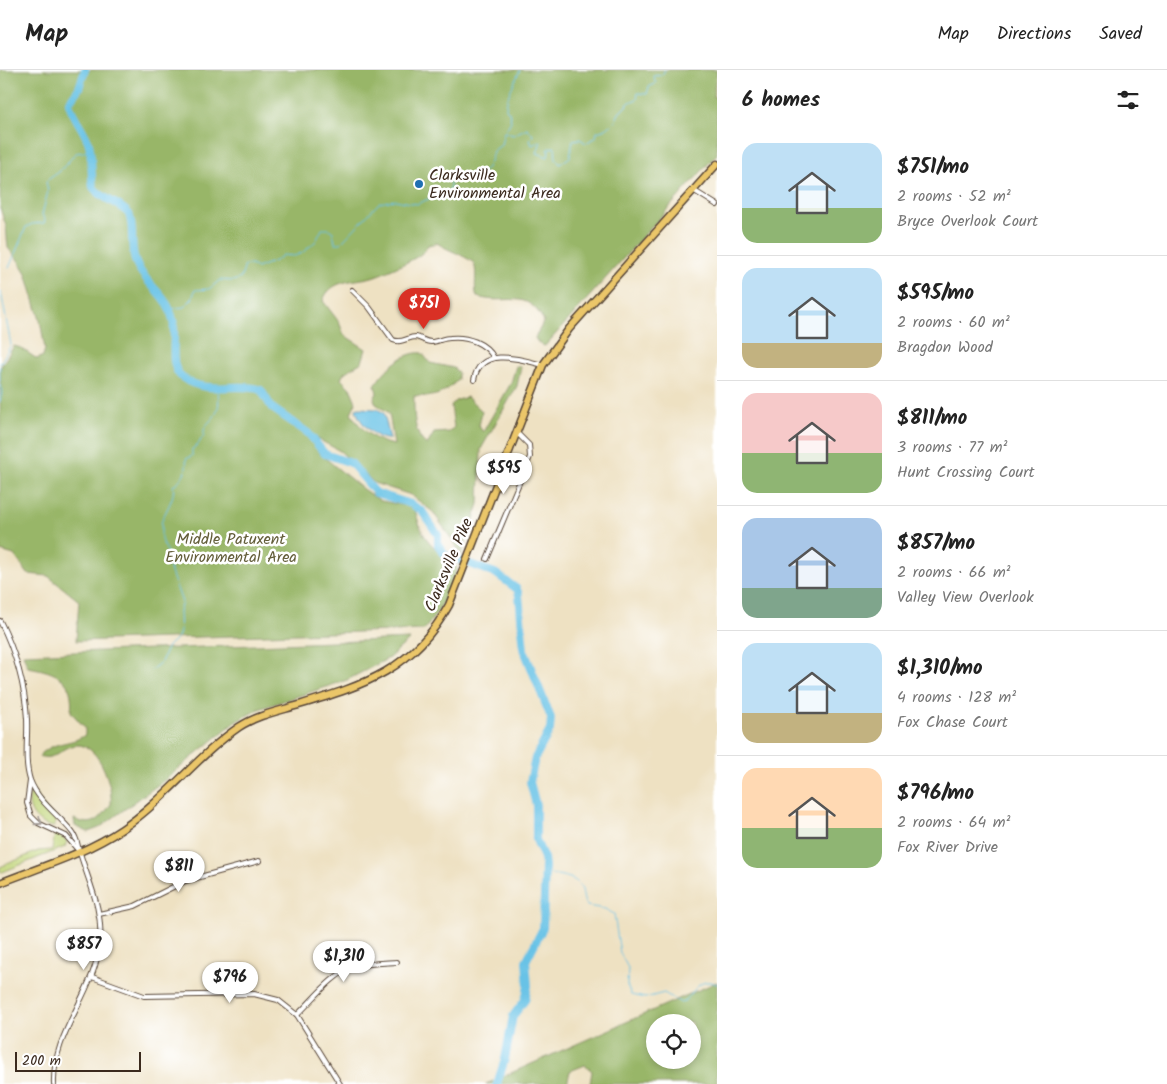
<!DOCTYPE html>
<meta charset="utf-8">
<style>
body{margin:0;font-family:Kalam,sans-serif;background:#f2f2f2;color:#222;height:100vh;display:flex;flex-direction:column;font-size:19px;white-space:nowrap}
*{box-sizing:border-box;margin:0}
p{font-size:16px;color:#767676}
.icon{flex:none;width:28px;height:28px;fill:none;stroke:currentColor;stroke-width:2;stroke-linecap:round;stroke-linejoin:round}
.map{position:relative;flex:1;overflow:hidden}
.drawer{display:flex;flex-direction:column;background:#fff;width:450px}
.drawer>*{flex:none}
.buttons{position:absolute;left:646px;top:944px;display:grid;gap:10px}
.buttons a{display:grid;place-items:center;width:55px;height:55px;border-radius:50%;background:#fff;box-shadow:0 2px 8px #0003;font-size:25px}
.scale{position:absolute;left:15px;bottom:12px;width:126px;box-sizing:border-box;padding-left:5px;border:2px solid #3b2a1e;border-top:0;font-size:14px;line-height:18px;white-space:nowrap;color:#3b2a1e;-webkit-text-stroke:4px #fff;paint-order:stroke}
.price{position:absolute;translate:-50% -42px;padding:0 11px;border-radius:18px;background:#fff;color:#222;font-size:16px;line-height:32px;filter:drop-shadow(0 1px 2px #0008)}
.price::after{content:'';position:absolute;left:50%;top:30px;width:15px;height:11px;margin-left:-8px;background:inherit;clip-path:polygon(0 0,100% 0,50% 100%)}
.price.on{background:#d93025;color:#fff}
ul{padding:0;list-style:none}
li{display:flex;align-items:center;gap:15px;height:125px;padding:0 25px}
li+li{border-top:1px solid #e0e0e0}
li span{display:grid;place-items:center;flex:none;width:140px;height:100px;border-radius:15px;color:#555}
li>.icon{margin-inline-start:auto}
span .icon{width:60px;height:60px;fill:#fffc;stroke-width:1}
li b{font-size:21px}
h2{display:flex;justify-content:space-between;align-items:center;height:60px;padding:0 25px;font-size:21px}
header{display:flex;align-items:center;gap:30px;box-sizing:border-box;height:70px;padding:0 25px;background:#fff;border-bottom:1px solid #e0e0e0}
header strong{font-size:24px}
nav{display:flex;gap:28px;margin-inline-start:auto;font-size:18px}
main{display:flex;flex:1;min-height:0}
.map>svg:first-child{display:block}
.green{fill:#c0d477;stroke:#7e7f4a}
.forest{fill:#98b668;stroke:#6a7043;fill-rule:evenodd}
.water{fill:#68c2e6;stroke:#527682}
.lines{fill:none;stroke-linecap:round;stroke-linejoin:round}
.stream{stroke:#68c2e6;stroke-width:1}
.river{stroke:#68c2e6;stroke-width:8}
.minor-casing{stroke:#564537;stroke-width:6}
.primary-casing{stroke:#564537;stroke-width:9}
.minor{stroke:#fff;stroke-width:4}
.primary{stroke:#ebc669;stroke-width:6}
.oneway{stroke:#a79f9a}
.poi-dot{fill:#1f6fb2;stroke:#fff;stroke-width:2}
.labels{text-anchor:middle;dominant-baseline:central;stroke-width:5;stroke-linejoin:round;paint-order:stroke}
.poi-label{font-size:16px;fill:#3b2a1e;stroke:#fff;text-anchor:start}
.park-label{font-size:16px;fill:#635d39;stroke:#fff}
.street-label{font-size:16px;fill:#3b2a1e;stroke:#fff}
</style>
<header>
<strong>Map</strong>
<nav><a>Map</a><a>Directions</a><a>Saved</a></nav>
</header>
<main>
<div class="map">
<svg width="717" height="1014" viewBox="0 0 717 1014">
<rect width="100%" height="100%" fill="#fff"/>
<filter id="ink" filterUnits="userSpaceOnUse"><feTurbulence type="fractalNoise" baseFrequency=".02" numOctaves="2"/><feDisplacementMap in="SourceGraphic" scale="10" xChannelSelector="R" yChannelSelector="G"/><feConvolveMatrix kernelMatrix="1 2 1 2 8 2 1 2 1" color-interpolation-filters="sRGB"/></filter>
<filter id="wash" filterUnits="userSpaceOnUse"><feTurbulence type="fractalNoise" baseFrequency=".0096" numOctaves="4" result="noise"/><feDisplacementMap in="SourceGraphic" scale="20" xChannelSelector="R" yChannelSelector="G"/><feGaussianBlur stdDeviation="1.12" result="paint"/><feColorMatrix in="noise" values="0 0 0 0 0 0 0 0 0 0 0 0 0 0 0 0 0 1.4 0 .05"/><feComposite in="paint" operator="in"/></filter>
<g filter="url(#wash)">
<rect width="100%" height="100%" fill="#eee1c2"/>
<g class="green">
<path d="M31 722 35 723 45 738 57 750 54 757C37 755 24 739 31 722Z"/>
<polygon points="55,763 67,771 65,777 0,803 0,797 38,781 52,780"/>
</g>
<g class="forest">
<path d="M0 0H717L713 27H717V84L545 276 539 274 535 268 544 251C526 217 508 236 477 227 473 216 478 205 474 193 462 184 449 181 437 173L428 175C426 178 424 182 421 184 416 189 380 205 372 207 354 212 330 209 323 231L339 252 344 265 366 279 362 292 344 303 341 309 350 318 356 332 351 343C360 359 375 372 394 375L389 343 376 334 374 329 377 323 375 315C384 300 404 281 422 283L430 293 454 298 458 303V310C440 326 437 327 414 326 414 342 413 365 427 375L434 363 449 362 454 357 451 336 455 331 467 327 482 341 479 356 483 362 511 313 516 296 521 297 517 316 481 379 479 434 461 486 459 480 433 442 411 425 374 413 340 381 312 366 319 383 364 420 381 431 414 437C418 450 421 464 431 474 440 483 451 487 457 498 451 520 439 542 424 560L76 571 79 531 48 506 28 504 14 485 0 481V298L14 276 21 278 37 289 43 286 45 279 40 250 26 203 18 190 8 178 6 156 0 138Z"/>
<path d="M410 569 389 588 347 610 259 639 235 652 166 709 99 758 88 762 75 756 74 749C93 758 100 750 111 734 113 716 99 673 76 675 61 677 55 692 39 686 56 669 69 676 85 665V658L71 642C75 609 57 602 28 597L23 584Z"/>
<path d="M717 912V1014H590L592 1001 585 995 570 1001 567 1014H486ZM655 952H692V990H655Z"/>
</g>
<path class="water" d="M359 338 377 339 384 343 390 369C377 371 358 352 356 339Z"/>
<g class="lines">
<g class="stream">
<path d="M506 60 511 51 509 42 506 39C506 25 515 13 520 0"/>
<polyline points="9,198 26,157 32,154 44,153 45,150 42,145 48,121 46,111 59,102 76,83 90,81"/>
<path d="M170 239 184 237 192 229 195 220 209 219 220 210 233 211 241 208 245 195H251L257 198 275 191 283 185 294 186 302 183 316 171 322 159H329L333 162 335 173H341L379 133 395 130 417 134 431 128 435 122H447L450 119V111C475 109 487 108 493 81L501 75 504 62 513 65 527 58 533 65 530 70 532 75 541 71 537 83 548 87 549 78 555 77 556 89 560 94 570 87 573 70 580 69 586 73 596 67 597 62 606 59 615 52 619 43 630 32 637 29 638 23 647 24 649 17 656 13 653 6 662 5 665 0"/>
<polyline points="0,294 11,275 1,222"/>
<polyline points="0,296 0,312"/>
<polyline points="0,314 2,322 0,332"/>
<path d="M151 600 161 592 168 576 178 567 180 562 179 542 182 532 169 497 166 479 161 470C161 465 161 455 162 450 166 440 176 426 173 416 182 409 188 401 186 389L192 386V379L197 376 204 365C203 356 208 354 213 348 220 340 219 329 218 319"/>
<path d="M545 803C557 806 575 805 581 817 584 824 582 830 587 836L605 839 614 844 620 883 628 898 627 915 631 925 645 928 664 923 681 933C694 927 696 905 717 914"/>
</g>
<path class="river" d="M85 0 79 18 69 32C69 41 86 62 89 74 92 85 91 104 93 117 102 130 119 132 129 144 135 160 129 177 136 193 146 216 167 223 173 250 177 267 167 297 183 308 208 326 236 311 261 320L272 338 308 363 325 384 351 393 376 423 411 434 422 441 438 465V475L445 485 495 503 517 519 519 525 524 580 551 648 550 660 535 688 530 712 536 735V770L544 788 545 796 543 858 526 891 528 916 525 930 513 946 505 989 497 1014"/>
</g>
</g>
<g filter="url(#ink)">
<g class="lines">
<defs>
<g id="minor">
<polyline points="693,120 717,135"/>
<path d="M352 220 369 237 393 270C402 274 407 267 416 267 421 268 425 272 431 272 437 272 443 268 450 268 467 266 486 273 494 288"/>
<path d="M474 310C480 276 520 289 543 295"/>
<polyline points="487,489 530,387 529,375 516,362"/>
<path d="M0 551C15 581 25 616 27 649 28 669 24 691 30 710 39 733 58 744 72 762 78 769 77 776 80 783 89 813 103 840 100 871 96 922 52 962 54 1014"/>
<polyline points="30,711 27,733 31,746 38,753 66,766 78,780"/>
<polyline points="99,844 135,836 185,811 259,791"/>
<polyline points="92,907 144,926 254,924 278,930 297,945 340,1014"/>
<path d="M297 945C314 929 332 904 354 897 368 893 383 893 397 892"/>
</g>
<path id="primary" d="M0 813C40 797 85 784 122 759 164 731 198 685 239 657 257 645 279 641 299 635 365 615 414 599 449 535L543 295 569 259 717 94"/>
</defs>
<use href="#minor" class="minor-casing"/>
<use href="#primary" class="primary-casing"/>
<use href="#minor" class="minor"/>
<use href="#primary" class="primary"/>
</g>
<defs><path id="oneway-chevron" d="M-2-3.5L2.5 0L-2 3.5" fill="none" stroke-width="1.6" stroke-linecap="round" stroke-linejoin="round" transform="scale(1.25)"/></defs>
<use class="oneway" href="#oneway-chevron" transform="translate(39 752) rotate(33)"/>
</g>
<circle class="poi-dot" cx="419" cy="114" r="5"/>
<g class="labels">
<g class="poi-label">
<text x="429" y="105">Clarksville<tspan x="429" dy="18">Environmental Area</tspan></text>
</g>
<g class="park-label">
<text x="231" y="469">Middle Patuxent<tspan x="231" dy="18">Environmental Area</tspan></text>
</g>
<g class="street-label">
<text transform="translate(449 495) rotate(-67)">Clarksville Pike</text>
</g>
</g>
</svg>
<div class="buttons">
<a><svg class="icon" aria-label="locate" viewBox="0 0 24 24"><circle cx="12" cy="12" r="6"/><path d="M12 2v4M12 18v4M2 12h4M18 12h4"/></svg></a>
</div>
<div class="scale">200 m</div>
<b class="price on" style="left:424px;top:260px">$751</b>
<b class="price" style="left:504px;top:425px">$595</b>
<b class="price" style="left:179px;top:823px">$811</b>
<b class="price" style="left:84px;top:901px">$857</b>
<b class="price" style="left:344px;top:913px">$1,310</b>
<b class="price" style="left:230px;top:934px">$796</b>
</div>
<section class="drawer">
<h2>6 homes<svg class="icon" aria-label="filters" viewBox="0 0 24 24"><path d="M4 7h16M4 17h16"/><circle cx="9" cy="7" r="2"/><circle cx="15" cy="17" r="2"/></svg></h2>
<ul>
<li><span style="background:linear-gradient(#bfe0f5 65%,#8fb573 0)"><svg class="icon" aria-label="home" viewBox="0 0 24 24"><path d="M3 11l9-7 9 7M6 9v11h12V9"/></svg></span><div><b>$751/mo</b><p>2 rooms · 52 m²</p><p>Bryce Overlook Court</p></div></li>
<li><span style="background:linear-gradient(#bfe0f5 75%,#c2b280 0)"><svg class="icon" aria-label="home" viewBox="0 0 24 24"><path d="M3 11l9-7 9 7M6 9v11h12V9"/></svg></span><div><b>$595/mo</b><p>2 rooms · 60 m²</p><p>Bragdon Wood</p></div></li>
<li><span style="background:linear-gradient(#f6c9c9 60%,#8fb573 0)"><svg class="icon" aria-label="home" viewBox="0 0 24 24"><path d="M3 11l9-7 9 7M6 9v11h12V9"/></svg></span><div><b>$811/mo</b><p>3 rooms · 77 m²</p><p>Hunt Crossing Court</p></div></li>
<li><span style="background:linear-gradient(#a9c7e8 70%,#7fa58c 0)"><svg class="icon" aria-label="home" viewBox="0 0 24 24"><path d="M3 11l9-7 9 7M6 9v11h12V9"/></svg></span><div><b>$857/mo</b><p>2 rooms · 66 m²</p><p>Valley View Overlook</p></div></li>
<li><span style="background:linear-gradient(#bfe0f5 70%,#c2b280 0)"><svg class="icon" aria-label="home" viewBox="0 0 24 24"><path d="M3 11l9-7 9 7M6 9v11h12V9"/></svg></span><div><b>$1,310/mo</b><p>4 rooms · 128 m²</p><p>Fox Chase Court</p></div></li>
<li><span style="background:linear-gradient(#ffd9b3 60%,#8fb573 0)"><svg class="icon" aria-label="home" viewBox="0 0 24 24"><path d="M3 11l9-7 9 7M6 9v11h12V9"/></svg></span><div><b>$796/mo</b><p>2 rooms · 64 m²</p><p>Fox River Drive</p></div></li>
</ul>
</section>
</main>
